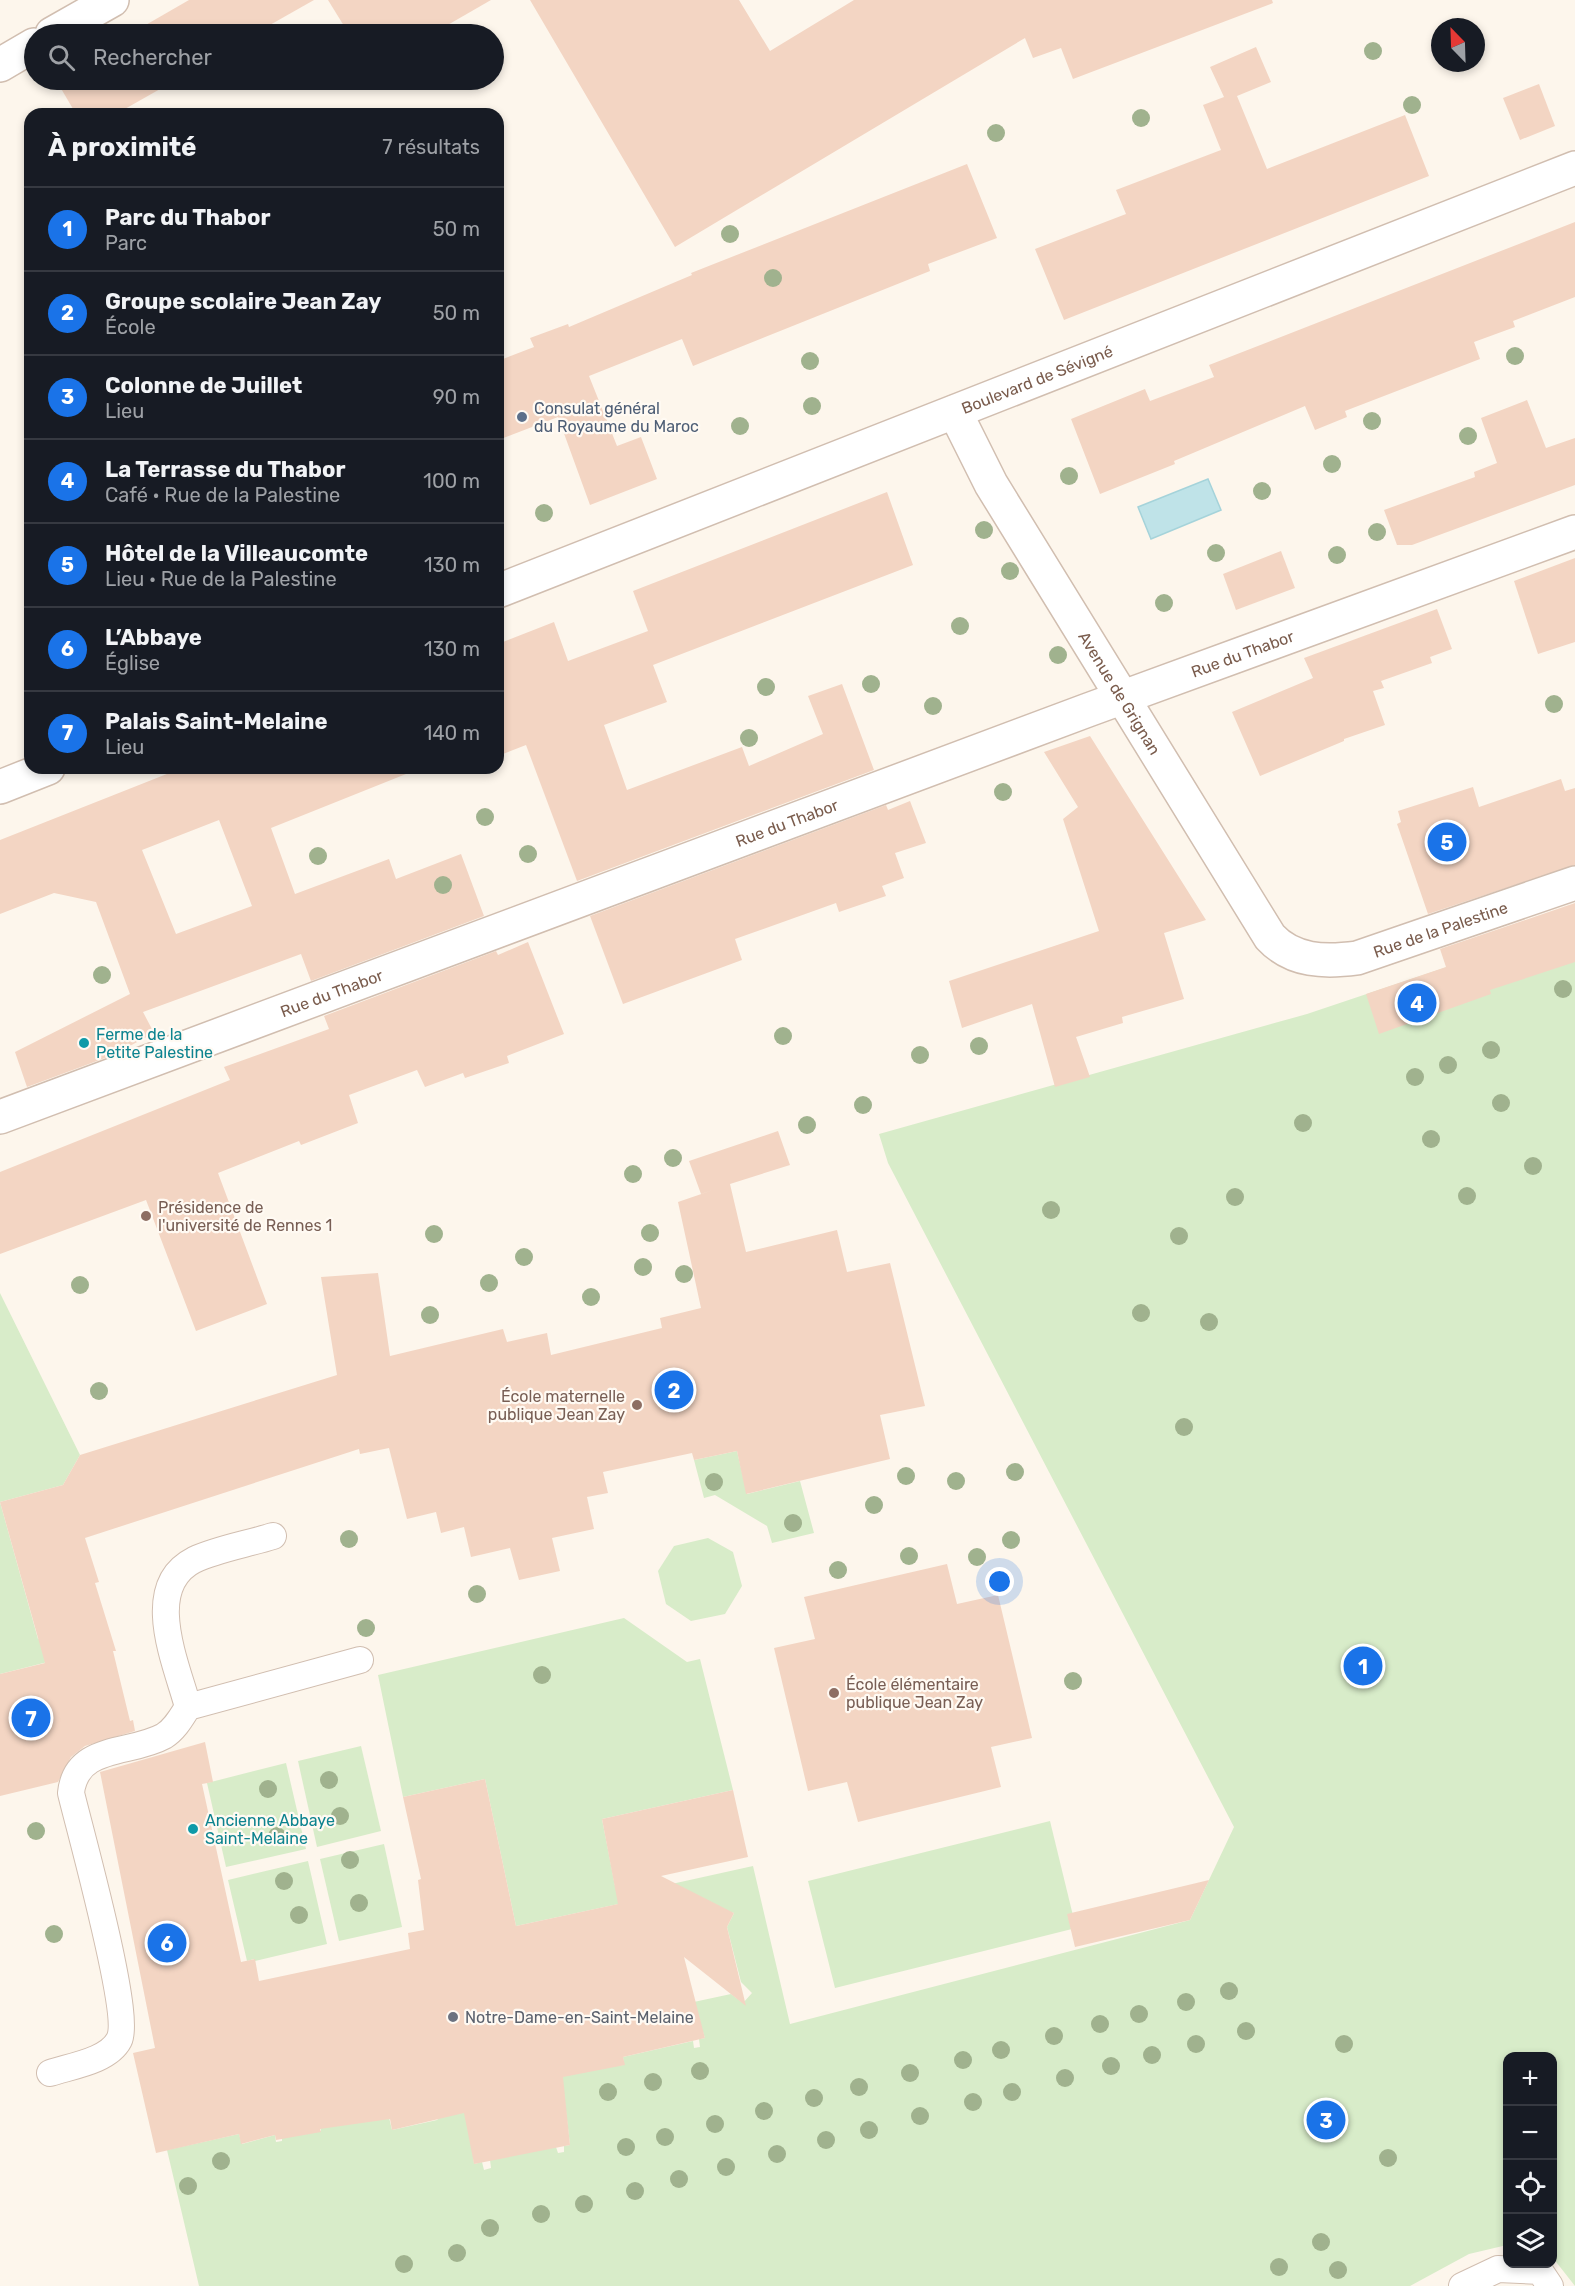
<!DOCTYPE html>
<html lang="fr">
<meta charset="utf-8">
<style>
:root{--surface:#171b24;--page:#20242c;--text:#f1f3f6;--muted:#9ea1a6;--line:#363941;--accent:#1a73e8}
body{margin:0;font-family:Rubik,sans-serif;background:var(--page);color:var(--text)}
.controls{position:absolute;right:18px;bottom:18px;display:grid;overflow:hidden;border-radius:12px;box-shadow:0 3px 9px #0003}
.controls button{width:54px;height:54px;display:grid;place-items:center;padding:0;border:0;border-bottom:2px solid var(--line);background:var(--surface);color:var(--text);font:30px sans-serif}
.compass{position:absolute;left:1431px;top:18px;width:54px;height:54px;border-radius:50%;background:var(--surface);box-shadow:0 3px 9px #0003;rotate:337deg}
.you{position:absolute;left:1000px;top:1582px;width:21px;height:21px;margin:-15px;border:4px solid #fff;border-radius:50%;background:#1a73e8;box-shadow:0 0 0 9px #1a73e833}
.badge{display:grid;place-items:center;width:39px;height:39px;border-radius:50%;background:var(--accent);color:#fff;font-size:20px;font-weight:700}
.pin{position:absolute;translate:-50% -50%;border:3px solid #fff;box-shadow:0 2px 6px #0006}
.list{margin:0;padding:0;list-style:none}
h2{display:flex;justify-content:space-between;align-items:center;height:78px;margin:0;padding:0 24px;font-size:26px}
h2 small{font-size:20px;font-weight:400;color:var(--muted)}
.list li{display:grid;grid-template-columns:39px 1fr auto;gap:18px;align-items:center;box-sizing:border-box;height:84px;padding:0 24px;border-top:2px solid var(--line)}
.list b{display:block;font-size:22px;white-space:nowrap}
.list p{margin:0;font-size:20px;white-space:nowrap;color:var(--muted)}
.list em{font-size:20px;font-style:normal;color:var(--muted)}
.icon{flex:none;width:33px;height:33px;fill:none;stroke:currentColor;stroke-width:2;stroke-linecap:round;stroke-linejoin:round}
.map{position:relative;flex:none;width:1575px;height:2286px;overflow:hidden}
.search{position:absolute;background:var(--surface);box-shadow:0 3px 9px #0003;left:24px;top:24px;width:480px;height:66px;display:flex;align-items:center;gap:15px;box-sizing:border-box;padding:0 21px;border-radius:33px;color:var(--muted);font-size:22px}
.panel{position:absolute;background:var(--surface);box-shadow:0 3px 9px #0003;left:24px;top:108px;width:480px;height:666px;border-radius:18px}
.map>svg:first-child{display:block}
.green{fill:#d8ecc9}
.water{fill:#bfe3e8;stroke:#a5d3da;stroke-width:1.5}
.building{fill:#f3d5c3;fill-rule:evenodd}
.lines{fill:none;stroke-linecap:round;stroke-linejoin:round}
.service-casing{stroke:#d1beb0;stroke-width:28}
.minor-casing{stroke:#d1beb0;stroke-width:36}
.tertiary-casing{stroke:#d1beb0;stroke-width:36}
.service{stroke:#fff;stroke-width:26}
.minor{stroke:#fff;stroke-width:33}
.tertiary{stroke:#fff;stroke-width:33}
.tree{fill:#a0b28e}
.service-dot{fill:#5c6f8a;stroke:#fffaf3;stroke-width:2}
.culture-dot{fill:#0f9aa8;stroke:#fffaf3;stroke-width:2}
.education-dot{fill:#8d6e63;stroke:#fffaf3;stroke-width:2}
.worship-dot{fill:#6b7280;stroke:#fffaf3;stroke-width:2}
.labels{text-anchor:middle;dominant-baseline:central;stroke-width:4.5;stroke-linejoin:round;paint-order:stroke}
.street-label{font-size:16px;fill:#7a5c4d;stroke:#fffaf3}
.service-label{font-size:16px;fill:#4e5e75;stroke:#fffaf3;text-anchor:start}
.culture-label{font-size:16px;fill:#0d838f;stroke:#fffaf3;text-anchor:start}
.education-label{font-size:16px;fill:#785e54;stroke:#fffaf3;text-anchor:start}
.worship-label{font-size:16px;fill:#5b616d;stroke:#fffaf3;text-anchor:start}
</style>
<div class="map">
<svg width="1575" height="2286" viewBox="0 0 1575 2286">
<rect width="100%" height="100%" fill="#fdf6ec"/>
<!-- green -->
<g class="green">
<path d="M1575 924V2286L1553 2258 1552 2056H1508L1507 2245 1469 2254 1410 2286H199L167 2150 239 2134 242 2144 275 2135 276 2142 282 2141V2133L321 2131 320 2125 387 2109 392 2130 437 2120 467 2090 474 2164 482 2162 484 2170 491 2168 490 2160 556 2147 558 2153 564 2152V2146L570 2145 561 2069 624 2065 623 2057 693 2041 694 2048 700 2047 699 2039 705 2038 703 2032 696 2033 689 2003 731 1994 743 2003 752 1993 741 1982 727 1927 734 1913 658 1887 753 1866 790 2024 1190 1920 1234 1827 888 1163 879 1134 1307 1014Z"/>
<path d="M0 1293 80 1455 63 1485 0 1502 38 1639 111 1646 0 1674Z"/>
<path d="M737 1451 747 1494 800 1481 814 1533 772 1543 767 1526 715 1495 704 1498 694 1460Z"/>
<path d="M708 1538 733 1552 742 1586 725 1614 691 1621 666 1604 658 1571 674 1546Z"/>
<path d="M624 1618 687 1662 700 1659 733 1790 602 1819 615 1886 623 1903 516 1926 485 1779 403 1797 378 1675Z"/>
<path d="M361 1746 381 1831 317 1847 298 1761Z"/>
<path d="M286 1763 306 1849 226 1867 207 1783Z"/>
<path d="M1050 1821 1076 1928 835 1988 808 1881Z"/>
<path d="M384 1844 402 1927 339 1941 320 1859Z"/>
<path d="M308 1861 327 1944 255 1961 254 1959 247 1961 228 1880Z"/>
</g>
<!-- water -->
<path class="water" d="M1208 479 1221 510 1151 539 1138 507Z"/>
<!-- building -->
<g class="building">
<path d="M189 0H314L254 34H130Z"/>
<path d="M328 0H491L432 34H349Z"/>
<path d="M530 0H739L770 51 854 0H1272L1273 3 1073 79 1061 48 1033 58 1025 38 675 247Z"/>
<path d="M1256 47 1271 82 1237 96 1267 169 1405 115 1429 176 1064 320 1035 249 1126 214 1116 190 1221 150 1203 105 1224 97 1210 67Z"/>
<path d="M56 80H176L116 114H76Z"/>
<path d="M1539 84 1555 126 1520 140 1503 98Z"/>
<path d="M967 164 997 238 928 264 930 271 693 366 682 339 589 376 617 446 641 437 657 479 590 505 558 417 498 440V361L534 347 530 338 568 324 569 327 692 275 691 273Z"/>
<path d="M1575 222V297L1513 321 1515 327 1474 342 1480 359 1345 411 1347 417 1315 430 1305 406 1174 461 1175 464 1100 494 1071 419 1145 389 1150 401 1214 377 1209 365Z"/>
<path d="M1527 400 1546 448 1575 438V485L1412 545H1397L1384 510 1475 477 1474 472 1497 463 1481 418Z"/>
<path d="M887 492 913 565 653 665 667 702 604 725 627 790 742 747 749 766 823 734 808 696 842 684 874 770 577 881 526 745 498 756V644L554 622 568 661 648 631 633 591Z"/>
<path d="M1281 551 1295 588 1236 610 1223 574Z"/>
<path d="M1575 558V642L1538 654 1514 581Z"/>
<path d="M1437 609 1452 649 1430 657 1432 663 1381 681 1384 688 1373 691 1385 725 1344 739V741L1260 776 1232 712 1313 678 1304 658Z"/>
<path d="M1090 736 1206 920 1164 933 1184 999 1122 1017 1123 1023 1076 1037 1090 1077 1055 1087 1032 1004 962 1028 949 981 1099 931 1063 819 1078 807 1044 752Z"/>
<path d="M182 768H416V770L271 828 295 894 389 859 396 879 461 854 484 916 311 981 301 954 143 1012 154 1033 113 1055 27 1087 15 1052 130 994 96 902 54 893 0 914V840ZM219 820 252 906 176 934 142 850Z"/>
<path d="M1561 779 1565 791 1575 788V865L1428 914 1397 824 1401 822 1398 811 1473 787 1479 807Z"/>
<path d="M910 801 926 843 895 853 904 878 882 886 886 896 839 912 836 903 735 939 742 960 623 1004 590 916 886 805 888 810Z"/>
<path d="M1575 903V962L1490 990 1491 994 1379 1034 1366 994 1446 967 1440 949Z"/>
<path d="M528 942 564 1034 507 1056 509 1063 465 1078 463 1073 425 1087 417 1070 349 1095 358 1123 301 1145 299 1141 218 1173 267 1304 196 1331 146 1200 0 1254V1172L230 1080 224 1067 329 1029 324 1016 496 951 498 955Z"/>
<path d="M778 1131 790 1165 730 1184 746 1252 837 1230 847 1272 890 1263 925 1406 880 1415 890 1459 746 1494 737 1451 694 1460 692 1453 603 1472 608 1493 587 1497 594 1529 552 1538 560 1571 519 1580 510 1548 471 1557 464 1527 441 1533 436 1512 407 1519 389 1448 360 1454 359 1449 85 1538 99 1582 95 1583 116 1651H113L130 1721 133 1720 135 1731 85 1746 71 1757 58 1782 0 1796V1674L45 1663 0 1502 63 1485 80 1455 337 1375 321 1277 378 1273 390 1356 503 1329 507 1342 547 1333 551 1355 662 1328 660 1318 701 1308 678 1202 713 1190 701 1194 689 1161Z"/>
<path d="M947 1564 957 1604 998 1595 1032 1738 991 1747 1001 1787 858 1822 847 1782 808 1791 774 1648 815 1639 804 1597Z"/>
<path d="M205 1742 213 1782 202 1784 241 1962 255 1959 259 1981 410 1949 408 1933 424 1930 418 1880 421 1879 403 1797 485 1779 516 1926 618 1904 602 1819 733 1790 748 1857 661 1876 734 1913 727 1927 746 2006 684 1957 705 2038 623 2057 625 2065 563 2077 570 2145 474 2164 464 2113 392 2130 390 2119 320 2129 321 2132 276 2140 275 2135 241 2144 239 2134 156 2153 133 2053 155 2048 100 1772Z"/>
<path d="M1209 1880 1190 1920 1075 1947 1067 1914Z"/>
</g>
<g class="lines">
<defs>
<g id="service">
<path d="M188 1707C177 1665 141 1587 194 1560 217 1549 248 1544 273 1536"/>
<path d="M50 2073C71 2066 108 2061 119 2040 132 2015 80 1831 71 1793 76 1744 130 1755 164 1736 175 1729 181 1718 188 1707L360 1660"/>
<path d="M1462 2286 1498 2269 1540 2271 1550 2286"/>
</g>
<g id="minor">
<path d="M52 34 112 0"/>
<path d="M0 65 34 45"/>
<path id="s1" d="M955 412 991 484 1270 937C1293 962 1325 962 1357 958L1575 883"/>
<path id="s2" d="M0 1117 1088 710 1575 532"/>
</g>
<g id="tertiary">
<path id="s3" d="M498 591 1575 168"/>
<path d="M0 787 48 768"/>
</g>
</defs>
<!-- service casing -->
<use href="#service" class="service-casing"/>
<!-- minor casing -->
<use href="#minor" class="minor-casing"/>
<!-- tertiary casing -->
<use href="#tertiary" class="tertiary-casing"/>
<!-- service -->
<use href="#service" class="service"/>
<!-- minor -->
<use href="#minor" class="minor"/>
<!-- tertiary -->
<use href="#tertiary" class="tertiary"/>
</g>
<!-- trees -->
<g class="tree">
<circle cx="1373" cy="51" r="9"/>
<circle cx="1412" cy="105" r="9"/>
<circle cx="1141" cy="118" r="9"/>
<circle cx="996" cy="133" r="9"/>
<circle cx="730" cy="234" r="9"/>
<circle cx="773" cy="278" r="9"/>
<circle cx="1515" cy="356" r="9"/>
<circle cx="810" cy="361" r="9"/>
<circle cx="812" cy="406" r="9"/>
<circle cx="1372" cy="421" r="9"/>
<circle cx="740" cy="426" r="9"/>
<circle cx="1468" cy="436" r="9"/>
<circle cx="1332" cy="464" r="9"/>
<circle cx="1069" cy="476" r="9"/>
<circle cx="1262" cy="491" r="9"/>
<circle cx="544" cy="513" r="9"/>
<circle cx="984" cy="530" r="9"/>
<circle cx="1377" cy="532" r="9"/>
<circle cx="1216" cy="553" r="9"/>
<circle cx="1337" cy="555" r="9"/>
<circle cx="1010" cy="571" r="9"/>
<circle cx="1164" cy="603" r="9"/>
<circle cx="960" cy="626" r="9"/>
<circle cx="1058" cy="655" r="9"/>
<circle cx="871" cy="684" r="9"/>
<circle cx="766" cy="687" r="9"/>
<circle cx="1554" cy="704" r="9"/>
<circle cx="933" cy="706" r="9"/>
<circle cx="749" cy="738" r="9"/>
<circle cx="1003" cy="792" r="9"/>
<circle cx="485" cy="817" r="9"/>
<circle cx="528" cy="854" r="9"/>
<circle cx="318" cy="856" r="9"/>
<circle cx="443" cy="885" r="9"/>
<circle cx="102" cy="975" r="9"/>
<circle cx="1563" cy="989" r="9"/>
<circle cx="783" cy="1036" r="9"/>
<circle cx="979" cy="1046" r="9"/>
<circle cx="1491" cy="1050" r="9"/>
<circle cx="920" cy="1055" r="9"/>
<circle cx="1448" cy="1065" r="9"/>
<circle cx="1415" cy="1077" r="9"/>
<circle cx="1501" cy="1103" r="9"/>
<circle cx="863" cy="1105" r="9"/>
<circle cx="1303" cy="1123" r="9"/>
<circle cx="807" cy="1125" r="9"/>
<circle cx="1431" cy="1139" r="9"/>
<circle cx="673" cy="1158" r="9"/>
<circle cx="1533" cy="1166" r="9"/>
<circle cx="633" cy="1174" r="9"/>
<circle cx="1467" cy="1196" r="9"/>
<circle cx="1235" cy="1197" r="9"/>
<circle cx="1051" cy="1210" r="9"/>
<circle cx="650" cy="1233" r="9"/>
<circle cx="434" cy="1234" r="9"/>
<circle cx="1179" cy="1236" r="9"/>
<circle cx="524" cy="1257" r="9"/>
<circle cx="643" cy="1267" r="9"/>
<circle cx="684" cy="1274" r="9"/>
<circle cx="489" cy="1283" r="9"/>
<circle cx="80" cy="1285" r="9"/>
<circle cx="591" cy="1297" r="9"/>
<circle cx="1141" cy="1313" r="9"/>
<circle cx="430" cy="1315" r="9"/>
<circle cx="1209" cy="1322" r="9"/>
<circle cx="99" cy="1391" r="9"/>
<circle cx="1184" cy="1427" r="9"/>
<circle cx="1015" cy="1472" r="9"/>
<circle cx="906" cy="1476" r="9"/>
<circle cx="956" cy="1481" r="9"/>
<circle cx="714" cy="1482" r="9"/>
<circle cx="874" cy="1505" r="9"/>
<circle cx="793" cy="1523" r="9"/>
<circle cx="349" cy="1539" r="9"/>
<circle cx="1011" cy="1540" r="9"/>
<circle cx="909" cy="1556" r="9"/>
<circle cx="977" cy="1557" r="9"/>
<circle cx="838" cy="1570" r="9"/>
<circle cx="477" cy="1594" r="9"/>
<circle cx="366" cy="1628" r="9"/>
<circle cx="542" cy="1675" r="9"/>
<circle cx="1073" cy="1681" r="9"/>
<circle cx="329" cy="1780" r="9"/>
<circle cx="268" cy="1789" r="9"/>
<circle cx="340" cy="1816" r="9"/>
<circle cx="36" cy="1831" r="9"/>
<circle cx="277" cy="1836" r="9"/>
<circle cx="350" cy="1860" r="9"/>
<circle cx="284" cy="1881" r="9"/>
<circle cx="359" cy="1903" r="9"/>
<circle cx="299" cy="1915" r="9"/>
<circle cx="54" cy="1934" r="9"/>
<circle cx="1229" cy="1991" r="9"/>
<circle cx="1186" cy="2002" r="9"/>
<circle cx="1139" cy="2014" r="9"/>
<circle cx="1100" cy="2024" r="9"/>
<circle cx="1246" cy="2031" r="9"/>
<circle cx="1054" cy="2036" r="9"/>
<circle cx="1196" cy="2044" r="9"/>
<circle cx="1344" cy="2044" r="9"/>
<circle cx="1001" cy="2050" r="9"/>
<circle cx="1152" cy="2055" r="9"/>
<circle cx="963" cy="2060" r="9"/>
<circle cx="1111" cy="2066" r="9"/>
<circle cx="700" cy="2071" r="9"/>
<circle cx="910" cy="2073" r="9"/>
<circle cx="1065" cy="2078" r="9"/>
<circle cx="653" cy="2082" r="9"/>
<circle cx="859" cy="2087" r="9"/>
<circle cx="608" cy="2092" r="9"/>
<circle cx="1012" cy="2092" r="9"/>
<circle cx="814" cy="2098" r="9"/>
<circle cx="973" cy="2102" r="9"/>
<circle cx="764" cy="2111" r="9"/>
<circle cx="920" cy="2116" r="9"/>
<circle cx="715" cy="2124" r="9"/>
<circle cx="869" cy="2130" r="9"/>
<circle cx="665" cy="2137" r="9"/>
<circle cx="826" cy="2140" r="9"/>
<circle cx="626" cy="2147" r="9"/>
<circle cx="777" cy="2154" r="9"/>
<circle cx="1388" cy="2158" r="9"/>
<circle cx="221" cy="2161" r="9"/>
<circle cx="726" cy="2167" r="9"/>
<circle cx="679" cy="2179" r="9"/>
<circle cx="188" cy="2186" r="9"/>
<circle cx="635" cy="2191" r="9"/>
<circle cx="584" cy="2204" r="9"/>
<circle cx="541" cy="2214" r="9"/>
<circle cx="490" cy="2228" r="9"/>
<circle cx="1321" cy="2242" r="9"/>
<circle cx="457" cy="2253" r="9"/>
<circle cx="404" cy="2264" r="9"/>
<circle cx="1279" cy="2267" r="9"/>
<circle cx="1338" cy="2270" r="9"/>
</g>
<!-- markers -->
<circle class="service-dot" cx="522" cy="417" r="6"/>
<g class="culture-dot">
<circle cx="84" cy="1043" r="6"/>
<circle cx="193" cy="1829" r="6"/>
</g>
<g class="education-dot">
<circle cx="146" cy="1216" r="6"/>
<circle cx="637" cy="1405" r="6"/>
<circle cx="834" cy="1693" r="6"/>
</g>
<circle class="worship-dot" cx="453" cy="2017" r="6"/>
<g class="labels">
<!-- street labels -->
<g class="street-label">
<text stroke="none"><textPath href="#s3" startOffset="579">Boulevard de Sévigné</textPath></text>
<text stroke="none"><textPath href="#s2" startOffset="1326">Rue du Thabor</textPath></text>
<text stroke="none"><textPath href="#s1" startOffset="326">Avenue de Grignan</textPath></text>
<text stroke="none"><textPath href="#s2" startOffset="840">Rue du Thabor</textPath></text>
<text stroke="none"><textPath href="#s1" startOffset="794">Rue de la Palestine</textPath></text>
<text stroke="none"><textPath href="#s2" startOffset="354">Rue du Thabor</textPath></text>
</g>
<!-- service labels -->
<g class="service-label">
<text x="534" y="408">Consulat général<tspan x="534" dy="18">du Royaume du Maroc</tspan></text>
</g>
<!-- culture labels -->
<g class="culture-label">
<text x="96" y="1034">Ferme de la<tspan x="96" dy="18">Petite Palestine</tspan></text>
<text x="205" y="1820">Ancienne Abbaye<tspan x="205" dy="18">Saint-Melaine</tspan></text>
</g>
<!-- education labels -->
<g class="education-label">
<text x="158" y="1207">Présidence de<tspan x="158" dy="18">l'université de Rennes 1</tspan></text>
<text x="625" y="1396" text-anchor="end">École maternelle<tspan x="625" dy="18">publique Jean Zay</tspan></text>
<text x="846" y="1684">École élémentaire<tspan x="846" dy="18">publique Jean Zay</tspan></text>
</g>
<!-- worship labels -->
<g class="worship-label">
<text x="465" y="2017">Notre-Dame-en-Saint-Melaine</text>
</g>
</g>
</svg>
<div class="controls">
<button>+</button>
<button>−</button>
<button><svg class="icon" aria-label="locate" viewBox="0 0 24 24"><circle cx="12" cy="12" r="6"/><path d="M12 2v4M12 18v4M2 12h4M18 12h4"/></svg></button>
<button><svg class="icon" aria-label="layers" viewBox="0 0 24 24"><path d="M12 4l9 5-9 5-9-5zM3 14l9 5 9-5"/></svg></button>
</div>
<svg class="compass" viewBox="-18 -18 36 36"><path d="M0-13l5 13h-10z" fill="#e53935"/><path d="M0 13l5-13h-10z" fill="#9ea1a6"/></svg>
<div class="you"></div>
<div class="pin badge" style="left:1363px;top:1666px">1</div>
<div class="pin badge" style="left:674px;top:1390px">2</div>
<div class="pin badge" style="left:1326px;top:2120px">3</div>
<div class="pin badge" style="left:1417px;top:1003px">4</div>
<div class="pin badge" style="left:1447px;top:842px">5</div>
<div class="pin badge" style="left:167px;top:1943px">6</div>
<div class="pin badge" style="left:31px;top:1718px">7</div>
<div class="search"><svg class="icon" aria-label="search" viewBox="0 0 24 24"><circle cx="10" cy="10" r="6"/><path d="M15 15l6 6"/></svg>Rechercher</div>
<section class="panel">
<h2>À proximité<small>7 résultats</small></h2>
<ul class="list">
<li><span class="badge">1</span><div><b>Parc du Thabor</b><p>Parc</p></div><em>50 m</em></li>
<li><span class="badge">2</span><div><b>Groupe scolaire Jean Zay</b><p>École</p></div><em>50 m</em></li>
<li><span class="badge">3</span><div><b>Colonne de Juillet</b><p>Lieu</p></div><em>90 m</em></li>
<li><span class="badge">4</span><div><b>La Terrasse du Thabor</b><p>Café · Rue de la Palestine</p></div><em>100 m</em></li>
<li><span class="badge">5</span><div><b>Hôtel de la Villeaucomte</b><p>Lieu · Rue de la Palestine</p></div><em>130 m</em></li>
<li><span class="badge">6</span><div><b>L’Abbaye</b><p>Église</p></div><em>130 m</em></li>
<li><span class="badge">7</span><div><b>Palais Saint-Melaine</b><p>Lieu</p></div><em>140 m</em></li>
</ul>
</section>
</div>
